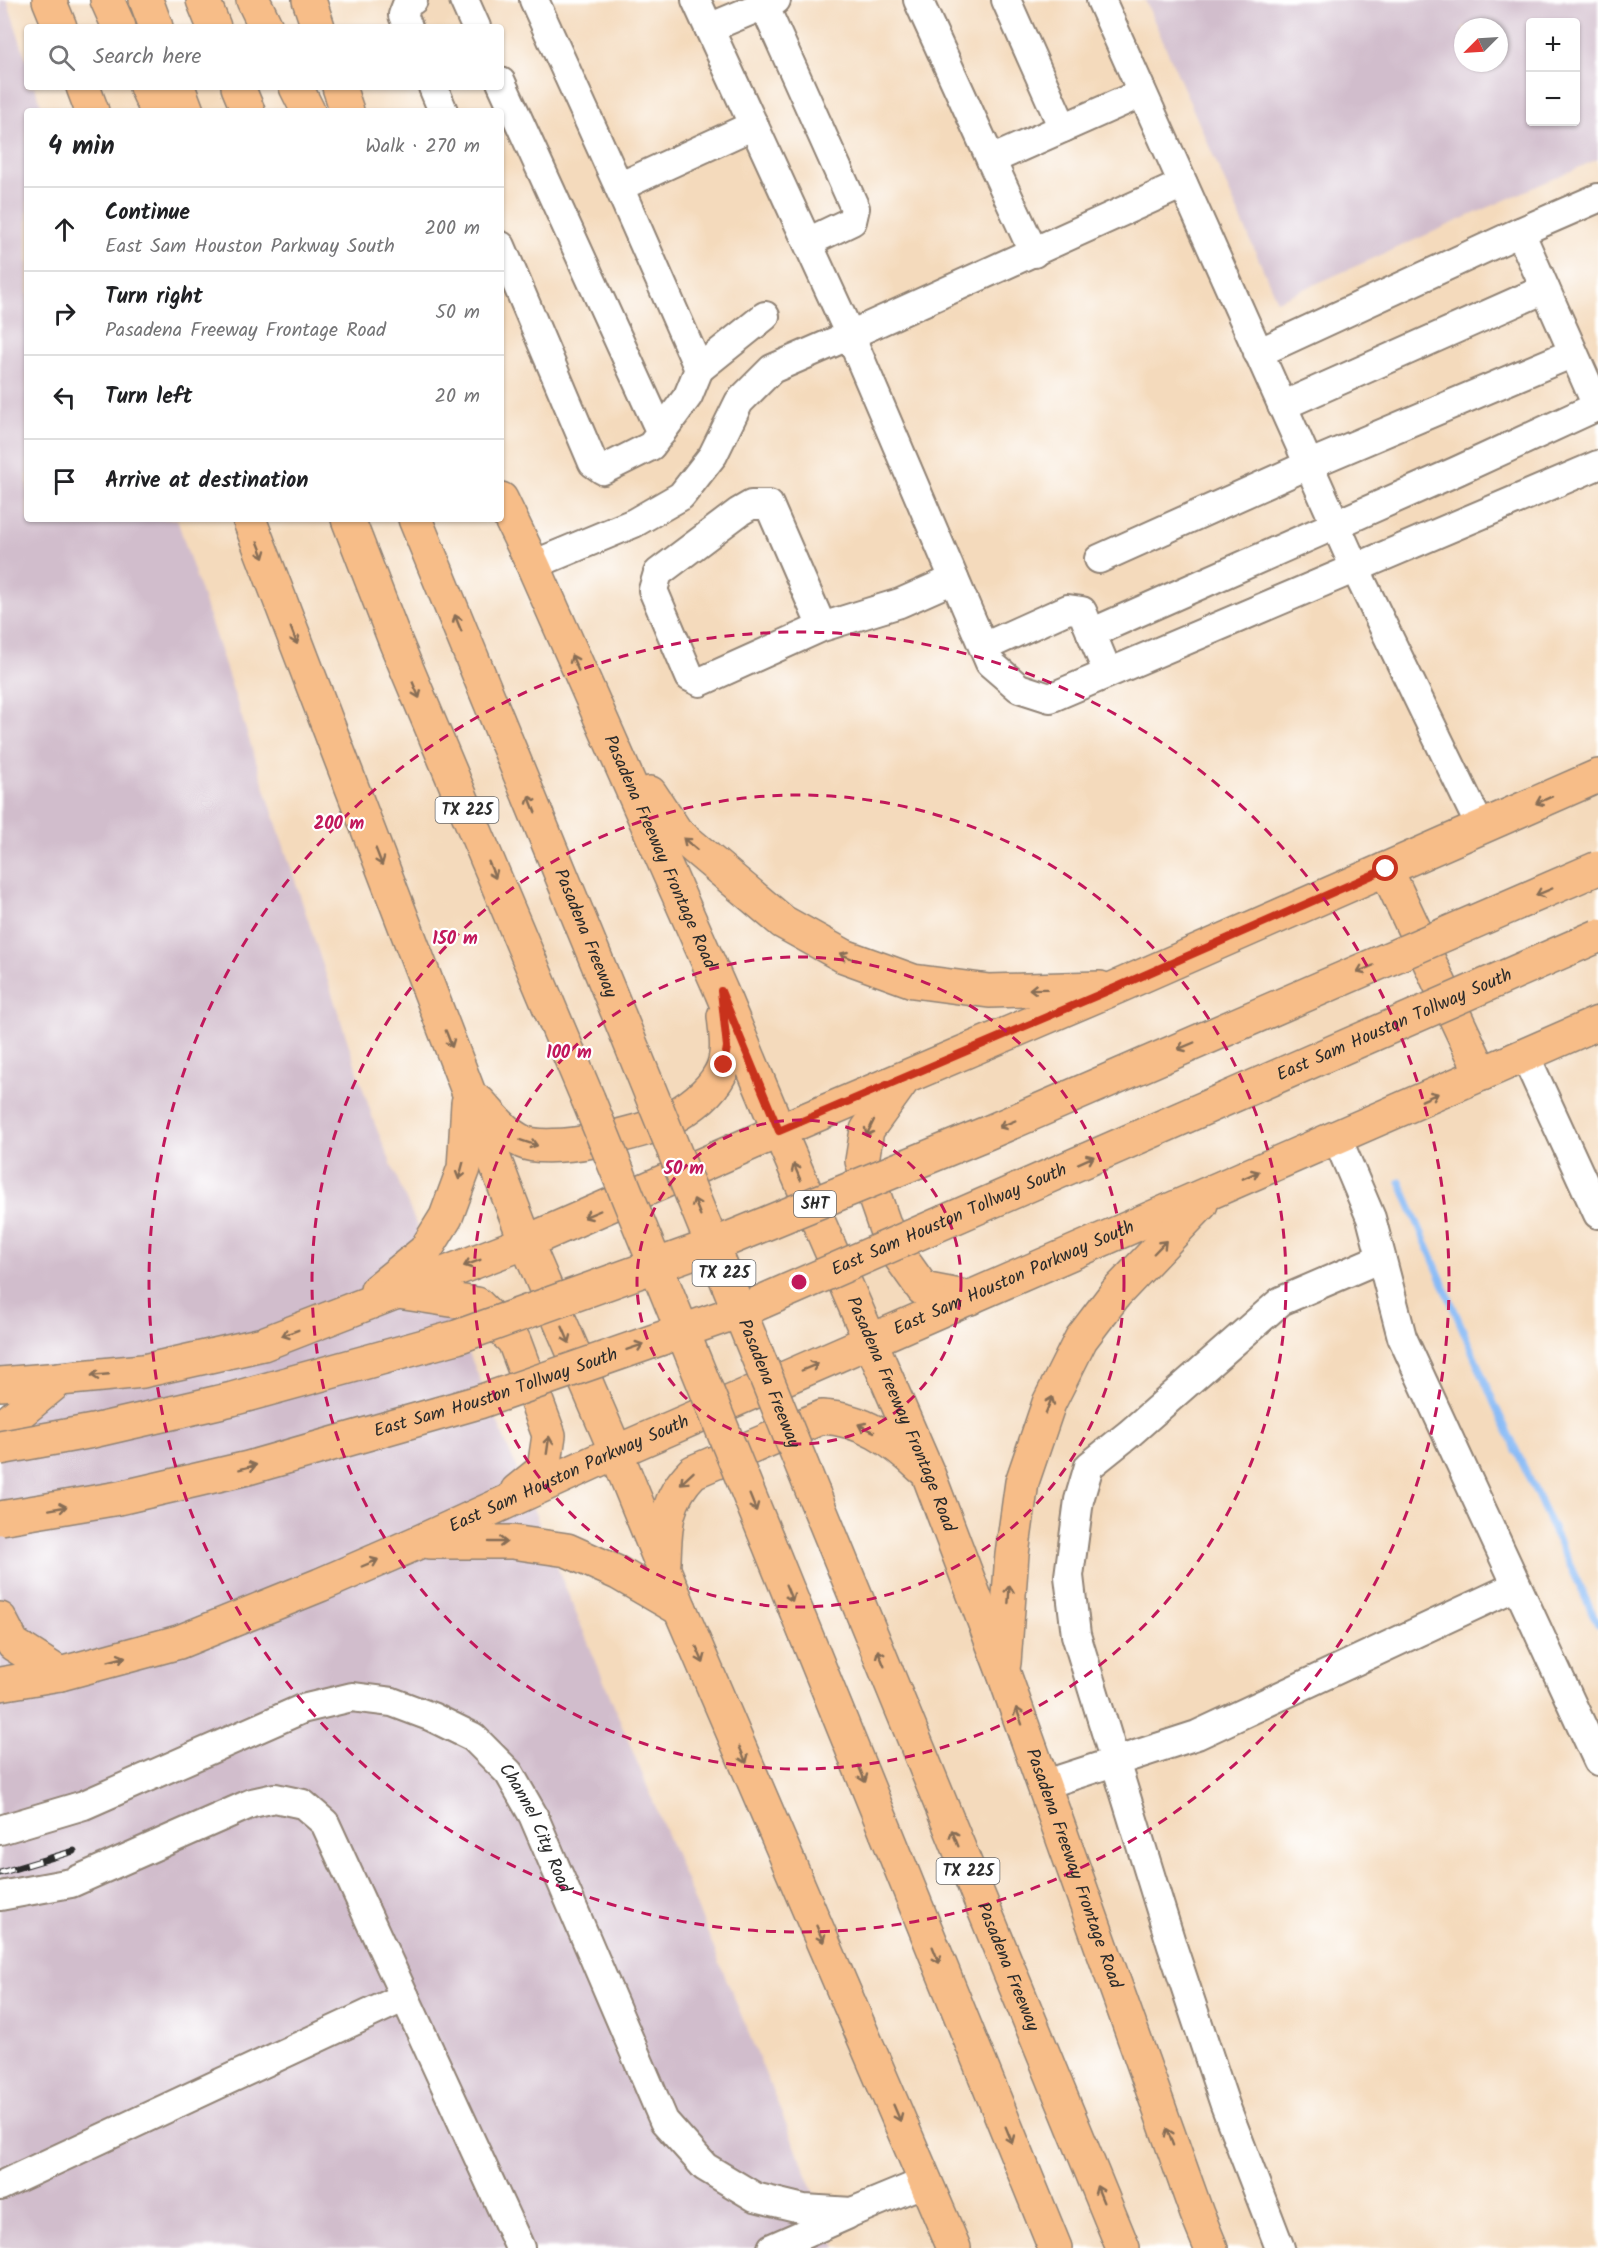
<!DOCTYPE html>
<meta charset="utf-8">
<style>
:root{--surface:#fff;--page:#f6f6f6;--text:#202124;--muted:#757577;--line:#e0e0e0}
body{margin:0;font-family:Kalam,sans-serif;background:var(--page);color:var(--text)}
.controls{position:absolute;right:18px;top:18px;display:grid;overflow:hidden;border-radius:6px;box-shadow:0 2px 4px #0004}
.controls button{width:54px;height:54px;display:grid;place-items:center;padding:0;border:0;border-bottom:2px solid var(--line);background:var(--surface);color:var(--text);font:30px sans-serif}
.compass{position:absolute;left:1454px;top:18px;width:54px;height:54px;border-radius:50%;background:var(--surface);box-shadow:0 2px 4px #0004;rotate:246deg}
.stop{position:absolute;width:18px;height:18px;margin:-14px;border:4px solid #c8321e;border-radius:50%;background:#fff}
.stop.end{background:#c8321e;border-color:#fff;box-shadow:0 2px 6px #0008}
.list{margin:0;padding:0;list-style:none}
h2{display:flex;justify-content:space-between;align-items:center;height:78px;margin:0;padding:0 24px;font-size:26px}
h2 small{font-size:20px;font-weight:400;color:var(--muted)}
.list li{display:grid;grid-template-columns:39px 1fr auto;gap:18px;align-items:center;box-sizing:border-box;height:84px;padding:0 24px;border-top:2px solid var(--line)}
.list b{display:block;font-size:22px;white-space:nowrap}
.list p{margin:0;font-size:20px;white-space:nowrap;color:var(--muted)}
.list em{font-size:20px;font-style:normal;color:var(--muted)}
.icon{flex:none;width:33px;height:33px;fill:none;stroke:currentColor;stroke-width:2;stroke-linecap:round;stroke-linejoin:round}
.map{position:relative;flex:none;width:1598px;height:2248px;overflow:hidden}
.search{position:absolute;background:var(--surface);box-shadow:0 2px 4px #0004;left:24px;top:24px;width:480px;height:66px;display:flex;align-items:center;gap:15px;box-sizing:border-box;padding:0 21px;border-radius:6px;color:var(--muted);font-size:22px}
.panel{position:absolute;background:var(--surface);box-shadow:0 2px 4px #0004;left:24px;top:108px;width:480px;height:414px;border-radius:6px}
.map>svg:first-child{display:block}
.industrial{fill:#d1bdcc;fill-rule:evenodd}
.lines{fill:none;stroke-linecap:round;stroke-linejoin:round}
.stream{stroke:#89bbf6;stroke-width:7}
.minor-casing{stroke:#908274;stroke-width:32}
.major-casing{stroke:#908274;stroke-width:36}
.highway-casing{stroke:#908274;stroke-width:36}
.minor{stroke:#fff;stroke-width:28}
.major{stroke:#f7bd88;stroke-width:33}
.highway{stroke:#f7bd88;stroke-width:33}
.rail-casing{stroke:#2b2b2b;stroke-width:7}
.rail{stroke:#fff;stroke-width:4.5;stroke-dasharray:14;stroke-linecap:butt}
.highway-bridge-casing{stroke:#908274;stroke-width:36;stroke-linecap:butt}
.highway-bridge{stroke:#f7bd88;stroke-width:33}
.oneway{stroke:#876d55}
.route{stroke:#c8321e;stroke-width:8}
.ring{fill:none;stroke:#c2185b;stroke-width:3;stroke-dasharray:10 8}
.labels{text-anchor:middle;dominant-baseline:central;stroke-width:4.5;stroke-linejoin:round;paint-order:stroke}
.shield{fill:#fff;stroke:#6b6b6b;stroke-width:1.5}
.shield-label{font-size:16px;font-weight:bold;fill:#2b2b2b}
.street-label{font-size:18px;fill:#2b2b2b;stroke:#fff}
.centre{fill:#c2185b;stroke:#fff;stroke-width:3}
.ring-label{font-size:18px;text-anchor:middle;font-weight:bold;fill:#c2185b;stroke:#fff;stroke-width:4.5;stroke-linejoin:round;paint-order:stroke}
</style>
<div class="map">
<svg width="1598" height="2248" viewBox="0 0 1598 2248">
<rect width="100%" height="100%" fill="#fff"/>
<filter id="ink" filterUnits="userSpaceOnUse"><feTurbulence type="fractalNoise" baseFrequency=".0167" numOctaves="2"/><feDisplacementMap in="SourceGraphic" scale="12" xChannelSelector="R" yChannelSelector="G"/><feConvolveMatrix kernelMatrix="1 2 1 2 8 2 1 2 1" color-interpolation-filters="sRGB"/></filter>
<filter id="wash" filterUnits="userSpaceOnUse"><feTurbulence type="fractalNoise" baseFrequency=".008" numOctaves="4" result="noise"/><feDisplacementMap in="SourceGraphic" scale="24" xChannelSelector="R" yChannelSelector="G"/><feGaussianBlur stdDeviation="1.35" result="paint"/><feColorMatrix in="noise" values="0 0 0 0 0 0 0 0 0 0 0 0 0 0 0 0 0 1.4 0 .05"/><feComposite in="paint" operator="in"/></filter>
<g filter="url(#wash)">
<rect width="100%" height="100%" fill="#f4dabc"/>
<!-- industrial -->
<g class="industrial">
<path d="M0 0H7L27 62V87H35L43 111H27V519H177L374 1122 837 2248H0Z"/>
<path d="M1145 0H1598V159L1277 301ZM1530 22H1576V122H1530ZM1463 27H1499V63H1463Z"/>
</g>
<g class="lines">
<!-- stream -->
<path class="stream" d="M1400 1182 1494 1403 1598 1625"/>
</g>
</g>
<g filter="url(#ink)">
<g class="lines">
<defs>
<g id="minor">
<path d="M464 0 476 27"/>
<path d="M534 0 619 187"/>
<path d="M918 0 991 160 1142 93"/>
<path d="M1006 0 1063 128"/>
<path d="M1101 0 1355 568 1481 828"/>
<path d="M764 5 855 208 852 221 808 242"/>
<path d="M408 27 403 15 408 2 413 0"/>
<path d="M709 28 776 0"/>
<path d="M501 82 661 433"/>
<path d="M433 87 443 111"/>
<path d="M991 160 1034 253"/>
<path d="M1183 184 850 335 990 663 1019 688 1050 698 1598 465"/>
<path d="M1520 232 1598 198"/>
<path d="M501 246 593 463 603 470 651 446 688 396 699 369 619 187 754 125"/>
<path d="M1258 353 1520 232 1598 408"/>
<path d="M699 369 765 316"/>
<path d="M1282 406 1545 289"/>
<path d="M1099 559 1308 465 1573 353"/>
<path d="M533 565 634 523 681 496 713 455 739 402 772 369 850 335 696 0"/>
<path d="M822 627 769 505H751L739 512 658 573 653 590 690 677 700 682 822 627 900 603 954 579"/>
<path d="M1091 633 1457 471 1598 406"/>
<path d="M984 647 1068 609 1082 611 1108 673"/>
<path d="M1525 1055 1598 1214"/>
<path d="M1337 1138 1371 1218 1402 1337 1598 1761"/>
<path d="M1043 1785 1197 1735 1516 1586"/>
<path id="s1" d="M0 1830 84 1805 302 1709 352 1697 392 1702 432 1717 473 1737 509 1773 533 1815 664 2121 705 2167 755 2197 804 2209 852 2212 927 2181"/>
<path d="M0 1896 71 1883 252 1803 275 1798 303 1804 325 1823 520 2248"/>
<path d="M0 2186 405 1997"/>
<path d="M772 2248 847 2215"/>
<path d="M1280 2248 1225 2105 1172 1946 1076 1635 1069 1576 1079 1500 1089 1466 1129 1434 1281 1301 1381 1258"/>
</g>
<g id="major">
<path d="M49 0 60 27"/>
<path d="M309 0 318 27"/>
<path d="M83 87 92 111"/>
<path d="M339 87 347 111"/>
<path id="s2" d="M501 499 533 565 721 991 779 1131 929 1476 1004 1674 1197 2214 1211 2248"/>
<path d="M249 519 526 1242 616 1452 680 1609 954 2248"/>
<path d="M650 793 676 832 783 922 844 956 913 981 989 991 1100 988"/>
<path d="M1386 869 1482 1074"/>
<path d="M903 1080 867 1130 862 1161 891 1244 923 1289 970 1298"/>
<path d="M479 1102C492 1116 505 1134 523 1142 549 1154 644 1134 669 1119 688 1109 710 1093 720 1074 730 1057 726 1034 724 1016"/>
<path d="M377 1290 425 1251 446 1217 464 1168 468 1103"/>
<path d="M398 1292 477 1304 514 1341 549 1435 544 1469 517 1491"/>
<path d="M0 1433 2 1427 60 1379 143 1371 263 1344 526 1242 779 1131 1117 987 1598 776"/>
<path d="M430 1542H512L567 1550 618 1573 680 1609"/>
<path d="M664 1562C665 1524 666 1499 693 1472L822 1417C862 1419 893 1440 922 1468"/>
<path id="s3" d="M0 1619 13 1644 60 1674 179 1642 320 1585 419 1542 616 1452 1598 1023"/>
<path d="M1004 1663 1012 1554 1022 1482 1049 1403 1081 1339 1116 1293 1201 1204"/>
</g>
<g id="highway">
<path d="M107 0 119 27"/>
<path d="M146 0 156 27"/>
<path d="M203 0 214 27"/>
<path d="M253 0 266 27"/>
<path d="M146 87 157 111"/>
<path d="M178 87 187 111"/>
<path d="M238 87 248 111"/>
<path d="M296 87 308 111"/>
<path d="M348 519 396 643 588 1099"/>
<path id="s4" d="M415 519 634 1052"/>
<path d="M0 1384 60 1379"/>
<path id="s5" d="M814 1495 1123 2248"/>
<path d="M767 1539 1055 2248"/>
<path d="M0 1684 60 1674"/>
</g>
</defs>
<!-- minor casing -->
<use href="#minor" class="minor-casing"/>
<!-- major casing -->
<use href="#major" class="major-casing"/>
<!-- highway casing -->
<use href="#highway" class="highway-casing"/>
<!-- minor -->
<use href="#minor" class="minor"/>
<!-- major -->
<use href="#major" class="major"/>
<!-- highway -->
<use href="#highway" class="highway"/>
<defs>
<path id="rail" d="M0 1873 74 1851"/>
</defs>
<!-- rail casing -->
<use href="#rail" class="rail-casing"/>
<!-- rail -->
<use href="#rail" class="rail"/>
<defs>
<g id="highway-bridge">
<path id="s6" d="M634 1052 814 1495"/>
<path d="M588 1099 767 1539"/>
<path d="M0 1448 93 1431 232 1399 457 1337 716 1244 987 1133 1598 868"/>
<path id="s7" d="M0 1518 119 1498 248 1468 479 1402 743 1310 1598 936"/>
</g>
</defs>
<!-- highway-bridge casing -->
<use href="#highway-bridge" class="highway-bridge-casing"/>
<!-- highway-bridge -->
<use href="#highway-bridge" class="highway-bridge"/>
</g>
<!-- one-way arrows -->
<defs><path id="oneway-shaft" d="M-6 0H5M1.5-3L5.5 0L1.5 3" fill="none" stroke-width="1.6" stroke-linecap="round" stroke-linejoin="round" transform="scale(1.5)"/></defs>
<g class="oneway">
<use href="#oneway-shaft" transform="translate(261 550) rotate(69)"/>
<use href="#oneway-shaft" transform="translate(458 623) rotate(-112)"/>
<use href="#oneway-shaft" transform="translate(294 636) rotate(69)"/>
<use href="#oneway-shaft" transform="translate(575 663) rotate(-114)"/>
<use href="#oneway-shaft" transform="translate(416 690) rotate(67)"/>
<use href="#oneway-shaft" transform="translate(1544 800) rotate(156)"/>
<use href="#oneway-shaft" transform="translate(532 804) rotate(-112)"/>
<use href="#oneway-shaft" transform="translate(690 844) rotate(-140)"/>
<use href="#oneway-shaft" transform="translate(379 857) rotate(69)"/>
<use href="#oneway-shaft" transform="translate(492 870) rotate(67)"/>
<use href="#oneway-shaft" transform="translate(1544 892) rotate(157)"/>
<use href="#oneway-shaft" transform="translate(848 957) rotate(-157)"/>
<use href="#oneway-shaft" transform="translate(1365 969) rotate(157)"/>
<use href="#oneway-shaft" transform="translate(1038 989) rotate(179)"/>
<use href="#oneway-shaft" transform="translate(449 1039) rotate(69)"/>
<use href="#oneway-shaft" transform="translate(1186 1046) rotate(157)"/>
<use href="#oneway-shaft" transform="translate(1430 1097) rotate(-24)"/>
<use href="#oneway-shaft" transform="translate(1007 1124) rotate(157)"/>
<use href="#oneway-shaft" transform="translate(870 1128) rotate(116)"/>
<use href="#oneway-shaft" transform="translate(529 1143) rotate(18)"/>
<use href="#oneway-shaft" transform="translate(1086 1160) rotate(-24)"/>
<use href="#oneway-shaft" transform="translate(461 1171) rotate(105)"/>
<use href="#oneway-shaft" transform="translate(797 1172) rotate(-113)"/>
<use href="#oneway-shaft" transform="translate(1251 1175) rotate(-24)"/>
<use href="#oneway-shaft" transform="translate(697 1207) rotate(-112)"/>
<use href="#oneway-shaft" transform="translate(592 1214) rotate(157)"/>
<use href="#oneway-shaft" transform="translate(1160 1247) rotate(-46)"/>
<use href="#oneway-shaft" transform="translate(472 1263) rotate(159)"/>
<use href="#oneway-shaft" transform="translate(290 1333) rotate(159)"/>
<use href="#oneway-shaft" transform="translate(566 1335) rotate(67)"/>
<use href="#oneway-shaft" transform="translate(635 1347) rotate(-19)"/>
<use href="#oneway-shaft" transform="translate(810 1367) rotate(-23)"/>
<use href="#oneway-shaft" transform="translate(100 1375) rotate(175)"/>
<use href="#oneway-shaft" transform="translate(1049 1405) rotate(-68)"/>
<use href="#oneway-shaft" transform="translate(866 1428) rotate(-154)"/>
<use href="#oneway-shaft" transform="translate(548 1445) rotate(-82)"/>
<use href="#oneway-shaft" transform="translate(248 1467) rotate(-15)"/>
<use href="#oneway-shaft" transform="translate(687 1478) rotate(137)"/>
<use href="#oneway-shaft" transform="translate(753 1503) rotate(68)"/>
<use href="#oneway-shaft" transform="translate(58 1508) rotate(-10)"/>
<use href="#oneway-shaft" transform="translate(498 1542)"/>
<use href="#oneway-shaft" transform="translate(370 1563) rotate(-23)"/>
<use href="#oneway-shaft" transform="translate(789 1593) rotate(68)"/>
<use href="#oneway-shaft" transform="translate(1009 1594) rotate(-86)"/>
<use href="#oneway-shaft" transform="translate(700 1655) rotate(67)"/>
<use href="#oneway-shaft" transform="translate(881 1658) rotate(-112)"/>
<use href="#oneway-shaft" transform="translate(117 1659) rotate(-15)"/>
<use href="#oneway-shaft" transform="translate(1019 1716) rotate(-110)"/>
<use href="#oneway-shaft" transform="translate(743 1755) rotate(67)"/>
<use href="#oneway-shaft" transform="translate(862 1774) rotate(68)"/>
<use href="#oneway-shaft" transform="translate(955 1838) rotate(-112)"/>
<use href="#oneway-shaft" transform="translate(820 1934) rotate(67)"/>
<use href="#oneway-shaft" transform="translate(936 1955) rotate(68)"/>
<use href="#oneway-shaft" transform="translate(897 2113) rotate(67)"/>
<use href="#oneway-shaft" transform="translate(1009 2135) rotate(68)"/>
<use href="#oneway-shaft" transform="translate(1170 2137) rotate(-110)"/>
<use href="#oneway-shaft" transform="translate(1100 2194) rotate(-112)"/>
</g>
</g>
<g class="lines" filter="url(#ink)">
<!-- route -->
<path class="route" d="M724 1065 727 1047 721 991 779 1131 1117 987 1386 869"/>
</g>
<!-- distance rings -->
<g class="ring">
<circle cx="799" cy="1282" r="162"/>
<circle cx="799" cy="1282" r="325"/>
<circle cx="799" cy="1282" r="487"/>
<circle cx="799" cy="1282" r="650"/>
</g>
<g class="labels">
<!-- shield labels -->
<g class="shield">
<rect x="435.5" y="797" width="63" height="26" rx="4.5"/>
<rect x="794" y="1191" width="42" height="26" rx="4.5"/>
<rect x="692.5" y="1260" width="63" height="26" rx="4.5"/>
<rect x="936.5" y="1858" width="63" height="26" rx="4.5"/>
</g>
<g class="shield-label">
<text x="467" y="810">TX 225</text>
<text x="815" y="1204">SHT</text>
<text x="724" y="1273">TX 225</text>
<text x="968" y="1871">TX 225</text>
</g>
<!-- street labels -->
<g class="street-label">
<text stroke="none"><textPath href="#s2" startOffset="387">Pasadena Freeway Frontage Road</textPath></text>
<text stroke="none"><textPath href="#s4" startOffset="448">Pasadena Freeway</textPath></text>
<text stroke="none"><textPath href="#s7" startOffset="1484">East Sam Houston Tollway South</textPath></text>
<text stroke="none"><textPath href="#s7" startOffset="998">East Sam Houston Tollway South</textPath></text>
<text stroke="none"><textPath href="#s3" startOffset="1118">East Sam Houston Parkway South</textPath></text>
<text stroke="none"><textPath href="#s6" startOffset="358">Pasadena Freeway</textPath></text>
<text stroke="none"><textPath href="#s7" startOffset="512">East Sam Houston Tollway South</textPath></text>
<text stroke="none"><textPath href="#s2" startOffset="999">Pasadena Freeway Frontage Road</textPath></text>
<text stroke="none"><textPath href="#s3" startOffset="632">East Sam Houston Parkway South</textPath></text>
<text stroke="none"><textPath href="#s1" startOffset="618">Channel City Road</textPath></text>
<text stroke="none"><textPath href="#s2" startOffset="1485">Pasadena Freeway Frontage Road</textPath></text>
<text stroke="none"><textPath href="#s5" startOffset="510">Pasadena Freeway</textPath></text>
</g>
</g>
<circle cx="799" cy="1282" r="9" class="centre"/>
<g class="ring-label">
<text x="339" y="829">200 m</text>
<text x="455" y="944">150 m</text>
<text x="569" y="1058">100 m</text>
<text x="684" y="1174">50 m</text>
</g>
</svg>
<div class="controls">
<button>+</button>
<button>−</button>
</div>
<svg class="compass" viewBox="-18 -18 36 36"><path d="M0-13l5 13h-10z" fill="#e53935"/><path d="M0 13l5-13h-10z" fill="#757577"/></svg>
<div class="stop" style="left:1386px;top:869px"></div>
<div class="stop end" style="left:724px;top:1065px"></div>
<div class="search"><svg class="icon" aria-label="search" viewBox="0 0 24 24"><circle cx="10" cy="10" r="6"/><path d="M15 15l6 6"/></svg>Search here</div>
<section class="panel">
<h2>4 min<small>Walk · 270 m</small></h2>
<ul class="list">
<li><svg class="icon" aria-label="ahead" viewBox="0 0 24 24"><path d="M12 20V5M6 11l6-6 6 6"/></svg><div><b>Continue</b><p>East Sam Houston Parkway South</p></div><em>200 m</em></li>
<li><svg class="icon" aria-label="right" viewBox="0 0 24 24"><path d="M7 20v-9h11M14 6l5 5-5 5"/></svg><div><b>Turn right</b><p>Pasadena Freeway Frontage Road</p></div><em>50 m</em></li>
<li><svg class="icon" aria-label="left" viewBox="0 0 24 24"><path d="M17 20v-9H6M10 6l-5 5 5 5"/></svg><div><b>Turn left</b></div><em>20 m</em></li>
<li><svg class="icon" aria-label="arrive" viewBox="0 0 24 24"><path d="M6 21V4h12l-3 4 3 4H6"/></svg><div><b>Arrive at destination</b></div></li>
</ul>
</section>
</div>
